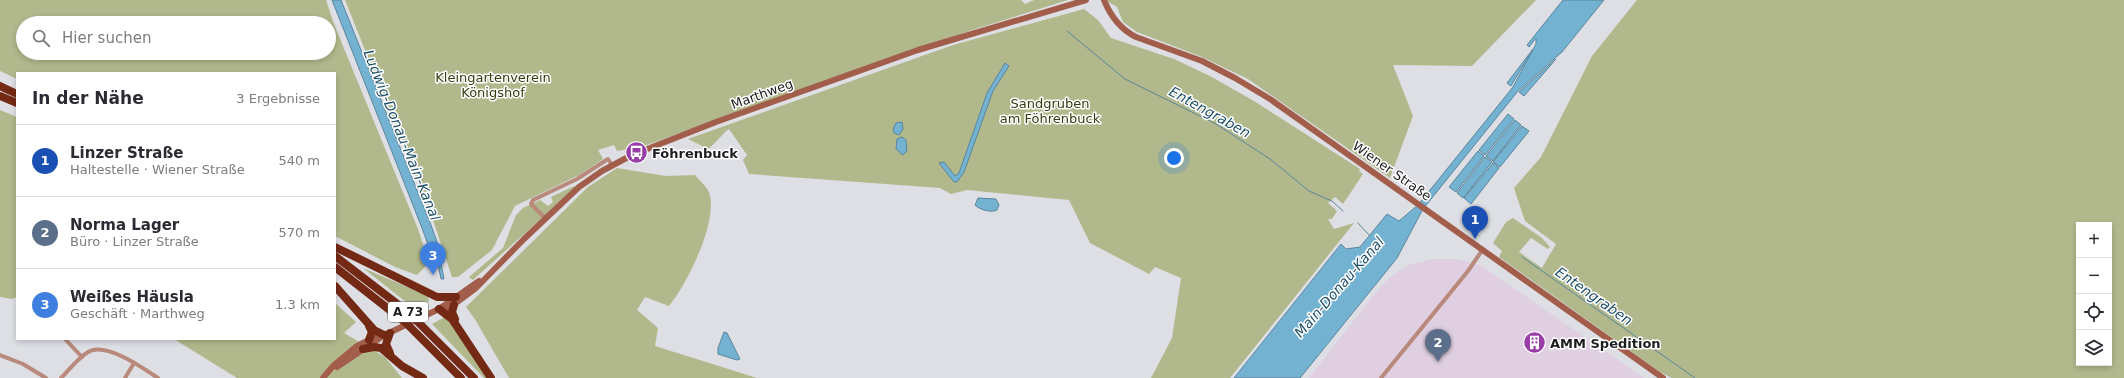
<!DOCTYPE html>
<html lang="de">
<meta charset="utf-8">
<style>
:root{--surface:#fff;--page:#f2f2f3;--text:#2b2b33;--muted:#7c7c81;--line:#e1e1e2;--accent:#2563eb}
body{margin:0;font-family:"DejaVu Sans",sans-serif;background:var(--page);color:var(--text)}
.controls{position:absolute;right:12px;bottom:12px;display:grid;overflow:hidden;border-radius:0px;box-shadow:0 2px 6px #0003}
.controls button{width:36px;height:36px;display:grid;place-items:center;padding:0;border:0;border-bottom:1px solid var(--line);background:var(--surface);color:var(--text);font:20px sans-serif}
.you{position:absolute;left:1174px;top:158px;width:14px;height:14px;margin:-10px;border:3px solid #fff;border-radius:50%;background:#1a73e8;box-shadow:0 0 0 6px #1a73e833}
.badge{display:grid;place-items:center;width:26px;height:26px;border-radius:50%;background:var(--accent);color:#fff;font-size:13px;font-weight:700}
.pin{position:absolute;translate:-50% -33px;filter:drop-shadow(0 1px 2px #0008)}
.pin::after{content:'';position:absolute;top:21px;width:14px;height:12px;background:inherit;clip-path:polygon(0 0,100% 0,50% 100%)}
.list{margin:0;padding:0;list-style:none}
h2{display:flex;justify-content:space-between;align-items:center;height:52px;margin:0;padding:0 16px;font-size:17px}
h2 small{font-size:13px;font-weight:400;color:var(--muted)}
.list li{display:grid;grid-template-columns:26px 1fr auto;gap:12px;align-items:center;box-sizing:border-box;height:72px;padding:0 16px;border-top:1px solid var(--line)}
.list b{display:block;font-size:15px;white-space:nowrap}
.list p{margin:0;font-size:13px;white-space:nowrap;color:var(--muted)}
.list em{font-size:13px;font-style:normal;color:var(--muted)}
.icon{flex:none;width:22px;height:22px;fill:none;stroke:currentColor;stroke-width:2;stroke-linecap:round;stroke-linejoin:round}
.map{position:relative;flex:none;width:2124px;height:378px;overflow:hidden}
.search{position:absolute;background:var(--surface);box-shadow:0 2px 6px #0003;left:16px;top:16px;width:320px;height:44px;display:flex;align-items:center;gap:10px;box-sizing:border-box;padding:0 14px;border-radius:22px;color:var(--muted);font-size:15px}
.panel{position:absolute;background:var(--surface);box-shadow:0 2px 6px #0003;left:16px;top:72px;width:320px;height:268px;border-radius:0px}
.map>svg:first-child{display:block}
.industrial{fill:#dfcfe1}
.green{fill:#b1b98c;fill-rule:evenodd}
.water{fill:#74b2d2;stroke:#5a859c}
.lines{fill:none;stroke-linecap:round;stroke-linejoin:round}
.stream{stroke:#5a859c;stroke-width:1}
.street{stroke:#b9897b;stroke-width:4}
.secondary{stroke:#a25d4b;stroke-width:6}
.highway{stroke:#742914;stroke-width:8}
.labels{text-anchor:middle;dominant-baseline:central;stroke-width:3;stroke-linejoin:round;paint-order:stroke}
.shield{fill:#fff;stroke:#606162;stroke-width:1}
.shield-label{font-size:12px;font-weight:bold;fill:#1c1d1f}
.park-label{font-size:13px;fill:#373d10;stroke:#fff}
.street-label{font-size:13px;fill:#1c1d1f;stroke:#fff}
.poi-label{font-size:13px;font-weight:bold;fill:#1c1d1f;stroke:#fff;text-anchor:start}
.water-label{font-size:14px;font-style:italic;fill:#205169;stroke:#fff}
</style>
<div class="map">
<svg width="2124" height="378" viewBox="0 0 2124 378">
<rect width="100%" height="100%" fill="#dddfe4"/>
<!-- industrial -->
<path class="industrial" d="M1433 259H1455L1480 265 1644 378H1309L1376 292 1391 276 1409 265Z"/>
<!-- green -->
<g class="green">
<path d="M0 0H326L334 24 418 229 428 259 424 268 417 275 395 267 335 236V73H17V79L0 71ZM23 23H329V53H23Z"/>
<path d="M345 0H1021L1025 4 1034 0H1068L972 30 641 147 617 151 614 145 598 150 603 159 579 175 515 206 492 250 458 277H452L434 223Z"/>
<path d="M1105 0H1536L1472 66 1393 65 1413 116 1390 178 1248 79 1202 57 1137 32 1123 22 1117 7Z"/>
<path d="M1637 0H2124V378H1672L1660 372 1499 257 1502 251 1493 243 1506 222 1513 218 1542 238 1550 247 1548 249 1531 238 1519 252 1542 268 1556 244 1525 221 1514 188 1541 157 1592 56ZM2079 225H2109V363H2079Z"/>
<path d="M1084 9 1098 20 1111 38 1174 59 1210 76 1254 101 1360 169 1359 171 1363 174 1343 204 1335 197 1328 203 1337 211 1332 219H1328L1334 229 1354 223 1230 378H1151L1172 338 1181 278 1155 267 1149 274 1090 243 1069 200 967 190 951 194 940 188 749 174 743 160 747 155 729 129C721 135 716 143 708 149L688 139 953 45Z"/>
<path d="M0 110 17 117V297L12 299 0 297Z"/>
<path d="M617 168 666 176 695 175C699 180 706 186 709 192 719 221 687 284 669 306L645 297 637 310 658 328 655 346 757 378H509L476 321 466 307 588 187Z"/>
<path d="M574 186 575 188 473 280 469 277 503 248 516 215 523 208 540 200 548 206 553 202 551 197Z"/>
<path d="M363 268 428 296 429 301 424 307 416 310Z"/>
<path d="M335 303 356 322 344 333 385 357 402 378H237L174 339H335Z"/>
<path d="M445 317 456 329 487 378H484L432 324Z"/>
</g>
<!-- water -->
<g class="water">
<path d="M332 0H341L431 225 444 262 441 263 444 279H441L438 264H435L422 228Z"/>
<path d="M1563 0H1604L1562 52 1518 91 1423 209 1397 258 1300 378H1234L1341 244 1346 249 1360 247 1387 214 1399 221 1418 205 1513 87 1536 44V38L1529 47 1527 45Z"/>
<path d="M1533 49 1511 86 1507 83Z"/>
<path d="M1556 59 1524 96 1519 92Z"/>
<path d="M1005 63 1009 66 993 91 964 172 957 182H954L939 163 944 162 955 176 959 173 987 93Z"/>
<path d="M1508 114 1514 119 1485 155 1479 150Z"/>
<path d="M1515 120 1521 125 1493 161 1486 156Z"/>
<path d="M902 122 903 129 899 135 894 133 893 129 896 123Z"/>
<path d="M1522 126 1529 131 1500 167 1493 162Z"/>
<path d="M902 137 906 140 907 151 903 155 896 149 897 139Z"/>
<path d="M1478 151 1484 156 1456 192 1449 187Z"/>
<path d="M1485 157 1492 162 1463 198 1457 193Z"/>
<path d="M1493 163 1499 168 1471 204 1464 198Z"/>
<path d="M978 198 996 199 999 205 997 210C991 213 980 210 975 205Z"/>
<path d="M724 332 727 333 740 359 737 360 718 354V348Z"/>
</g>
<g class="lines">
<!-- stream -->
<g class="stream">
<path d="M1067 31 1125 79 1216 124 1270 159 1309 191 1332 201 1343 211"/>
<path d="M1358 223 1370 236"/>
<path d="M1522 257 1695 378"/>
</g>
<!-- street -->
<g class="street">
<path d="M545 218 531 204 533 200 577 179 608 159 612 165"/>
<path d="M65 339 82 357"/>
<path d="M0 355 23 364 46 378"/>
<path d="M61 378C69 370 78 358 88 352 105 341 143 368 158 378"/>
<path d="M125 378 134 363"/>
<path d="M1381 378 1468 271 1483 249"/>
</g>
<!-- secondary -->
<g class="secondary">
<path d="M1104 0C1111 17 1120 29 1136 37L1202 61 1235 78 1270 99 1663 378"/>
<path d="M439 309 449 308 476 288 524 239 579 187 602 171 632 155 716 122 918 50 1086 0"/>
<path d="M337 367 383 336"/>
<path d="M323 378 334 365 357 346 375 337 391 332 439 309 479 281"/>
</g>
<!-- highway -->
<g class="highway">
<path d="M0 86 17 94"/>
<path d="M0 96 17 103"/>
<path d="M335 247 437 297H456"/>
<path d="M335 256 409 313 474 378"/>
<path d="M335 267 405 322 461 378"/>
<path d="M335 286 374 330 384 335"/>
<path d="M454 305 452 312 455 319"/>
<path d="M439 309 452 319 491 378"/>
<path d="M369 326 372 332 369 340"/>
<path d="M390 333 386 344 390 353"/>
<path d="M363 349 374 347 381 348 402 366 423 378"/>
</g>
</g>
<!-- icons -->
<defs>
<symbol id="bus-disc" viewBox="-11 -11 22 22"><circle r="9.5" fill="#983ca6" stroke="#fff"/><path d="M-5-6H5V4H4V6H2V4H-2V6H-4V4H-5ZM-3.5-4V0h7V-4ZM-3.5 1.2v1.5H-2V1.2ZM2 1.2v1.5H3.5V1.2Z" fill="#fff"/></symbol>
<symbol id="building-disc" viewBox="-11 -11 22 22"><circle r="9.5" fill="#983ca6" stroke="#fff"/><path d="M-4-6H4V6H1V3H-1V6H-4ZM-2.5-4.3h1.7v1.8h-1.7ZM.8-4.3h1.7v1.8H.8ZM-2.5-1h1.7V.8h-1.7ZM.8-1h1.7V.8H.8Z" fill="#fff"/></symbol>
</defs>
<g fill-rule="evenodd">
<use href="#bus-disc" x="624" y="140" width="25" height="25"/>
<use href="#building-disc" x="1522" y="330" width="25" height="25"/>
</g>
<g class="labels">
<!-- shield labels -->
<rect class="shield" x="388" y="302" width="40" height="20" rx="3"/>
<g class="shield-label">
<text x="408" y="312">A 73</text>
</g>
<!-- park labels -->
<g class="park-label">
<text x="493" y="77">Kleingartenverein<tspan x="493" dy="15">Königshof</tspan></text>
<text x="1050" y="103">Sandgruben<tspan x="1050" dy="15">am Föhrenbuck</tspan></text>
</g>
<!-- street labels -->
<g class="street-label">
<text transform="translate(762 94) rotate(-20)">Marthweg</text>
<text transform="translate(1392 171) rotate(35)">Wiener Straße</text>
</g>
<!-- poi labels -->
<g class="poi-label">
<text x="652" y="153">Föhrenbuck</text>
<text x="1550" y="343">AMM Spedition</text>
</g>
<!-- water labels -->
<g class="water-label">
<text transform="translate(1210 112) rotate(29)">Entengraben</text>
<text transform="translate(402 135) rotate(68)">Ludwig-Donau-Main-Kanal</text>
<text transform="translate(1339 287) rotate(-49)">Main-Donau-Kanal</text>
<text transform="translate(1594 296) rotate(35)">Entengraben</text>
</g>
</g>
</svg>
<div class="controls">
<button>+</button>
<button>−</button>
<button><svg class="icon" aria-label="locate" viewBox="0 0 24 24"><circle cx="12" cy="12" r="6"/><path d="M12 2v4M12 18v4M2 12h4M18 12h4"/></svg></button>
<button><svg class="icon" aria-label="layers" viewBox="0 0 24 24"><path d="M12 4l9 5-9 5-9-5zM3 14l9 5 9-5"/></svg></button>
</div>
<div class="you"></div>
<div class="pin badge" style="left:1475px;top:239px;background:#1a4fb4">1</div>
<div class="pin badge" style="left:1438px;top:362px;background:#5c6f8a">2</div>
<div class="pin badge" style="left:433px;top:275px;background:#3f7fe0">3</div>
<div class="search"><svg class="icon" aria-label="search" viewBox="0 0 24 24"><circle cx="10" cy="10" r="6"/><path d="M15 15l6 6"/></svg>Hier suchen</div>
<section class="panel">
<h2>In der Nähe<small>3 Ergebnisse</small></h2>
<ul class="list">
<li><span class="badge" style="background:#1a4fb4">1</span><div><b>Linzer Straße</b><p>Haltestelle · Wiener Straße</p></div><em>540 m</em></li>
<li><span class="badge" style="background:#5c6f8a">2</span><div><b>Norma Lager</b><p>Büro · Linzer Straße</p></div><em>570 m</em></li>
<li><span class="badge" style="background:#3f7fe0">3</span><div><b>Weißes Häusla</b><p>Geschäft · Marthweg</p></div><em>1.3 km</em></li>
</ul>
</section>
</div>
